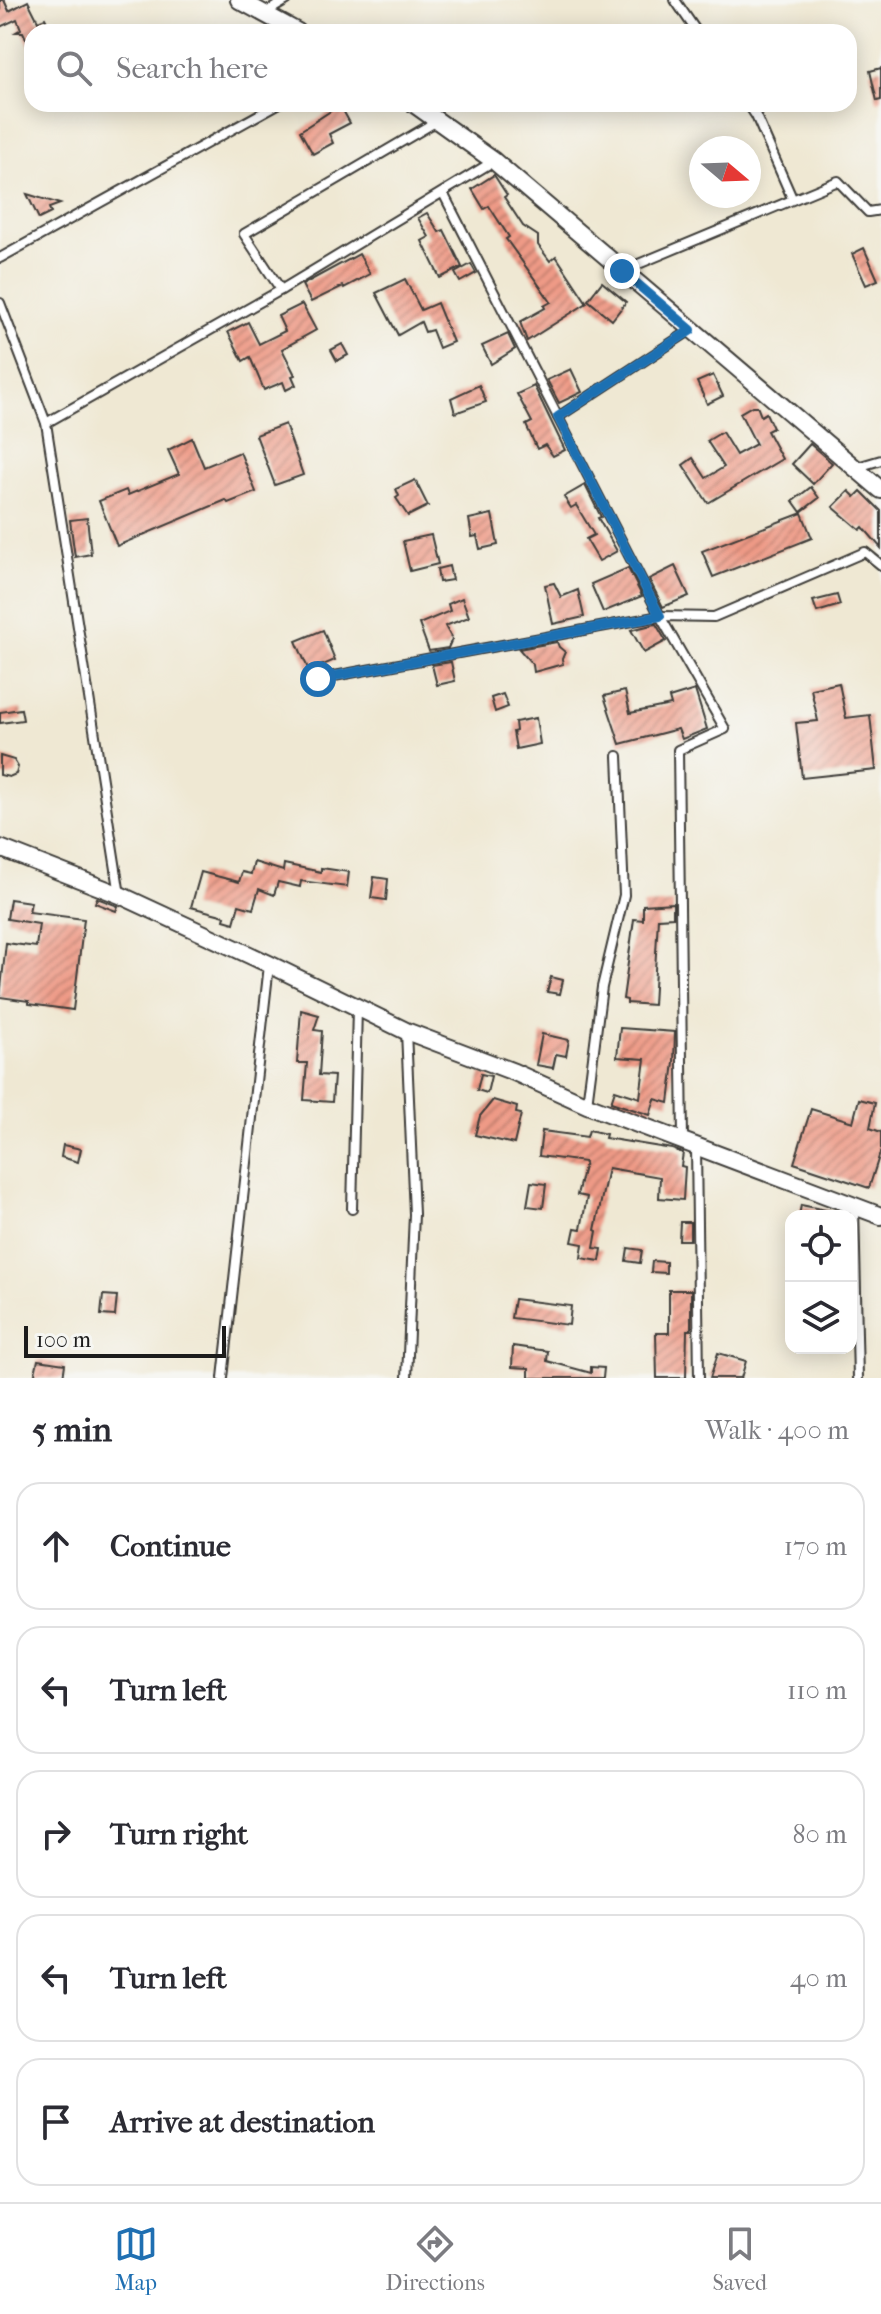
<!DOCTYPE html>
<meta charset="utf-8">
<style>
:root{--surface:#fff;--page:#f2f2f3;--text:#2b2b33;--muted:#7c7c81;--line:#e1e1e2;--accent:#1f6fb2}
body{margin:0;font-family:"IM FELL French Canon",serif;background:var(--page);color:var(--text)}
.controls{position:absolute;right:24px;bottom:24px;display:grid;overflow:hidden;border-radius:16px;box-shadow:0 4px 20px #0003}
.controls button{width:72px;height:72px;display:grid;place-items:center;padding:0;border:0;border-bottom:2px solid var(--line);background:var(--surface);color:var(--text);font:40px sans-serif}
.compass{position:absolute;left:689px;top:136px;width:72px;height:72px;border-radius:50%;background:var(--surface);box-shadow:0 4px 20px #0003;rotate:109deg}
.scale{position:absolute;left:24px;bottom:20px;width:202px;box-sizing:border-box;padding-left:8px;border:4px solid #1c1c1c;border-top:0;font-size:22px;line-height:28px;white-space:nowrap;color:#1c1c1c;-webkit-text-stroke:6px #f6f6f2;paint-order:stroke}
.stop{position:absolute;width:24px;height:24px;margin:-18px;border:6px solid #1f6fb2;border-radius:50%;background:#fff}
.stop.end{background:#1f6fb2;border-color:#fff;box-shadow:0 2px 8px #0008}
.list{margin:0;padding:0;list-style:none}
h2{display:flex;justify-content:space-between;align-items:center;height:104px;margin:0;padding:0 32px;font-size:34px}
h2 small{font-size:26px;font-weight:400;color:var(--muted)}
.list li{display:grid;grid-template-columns:52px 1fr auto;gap:24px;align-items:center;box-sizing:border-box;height:128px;margin:0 16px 16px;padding:0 16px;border:2px solid var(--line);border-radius:24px}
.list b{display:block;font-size:30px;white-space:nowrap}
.list em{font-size:26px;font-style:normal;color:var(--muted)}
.icon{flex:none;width:44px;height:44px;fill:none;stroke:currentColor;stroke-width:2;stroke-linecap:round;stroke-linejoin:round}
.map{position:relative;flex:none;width:881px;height:1378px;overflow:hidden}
.search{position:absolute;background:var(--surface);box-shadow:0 4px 20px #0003;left:24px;right:24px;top:24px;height:88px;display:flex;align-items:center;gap:20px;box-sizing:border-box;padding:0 28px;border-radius:24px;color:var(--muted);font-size:30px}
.sheet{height:824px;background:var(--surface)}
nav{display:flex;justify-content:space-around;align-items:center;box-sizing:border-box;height:112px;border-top:2px solid var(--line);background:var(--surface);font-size:22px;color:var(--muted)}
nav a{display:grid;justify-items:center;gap:4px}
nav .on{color:var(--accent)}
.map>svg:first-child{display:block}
.building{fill:url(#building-hatch)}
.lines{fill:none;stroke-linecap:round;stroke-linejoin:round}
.service-casing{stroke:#3c3b37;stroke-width:12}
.minor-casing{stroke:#3c3b37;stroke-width:20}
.service{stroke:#fff;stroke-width:8}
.minor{stroke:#fff;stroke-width:16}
.route{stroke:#1f6fb2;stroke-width:10}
</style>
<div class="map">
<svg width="881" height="1378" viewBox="0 0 881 1378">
<defs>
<pattern id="building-hatch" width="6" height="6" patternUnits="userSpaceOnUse" patternTransform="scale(2)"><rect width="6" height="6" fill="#ee9a86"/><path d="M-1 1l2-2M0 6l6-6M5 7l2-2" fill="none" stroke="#c07d6d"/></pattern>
</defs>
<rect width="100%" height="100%" fill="#f6f6f2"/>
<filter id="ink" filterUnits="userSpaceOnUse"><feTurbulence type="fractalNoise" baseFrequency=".0125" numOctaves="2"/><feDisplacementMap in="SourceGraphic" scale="16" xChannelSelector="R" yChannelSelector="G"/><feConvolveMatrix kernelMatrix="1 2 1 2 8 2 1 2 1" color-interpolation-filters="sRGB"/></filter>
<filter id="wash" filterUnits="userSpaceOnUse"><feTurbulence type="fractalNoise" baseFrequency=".006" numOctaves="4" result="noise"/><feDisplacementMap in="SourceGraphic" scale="32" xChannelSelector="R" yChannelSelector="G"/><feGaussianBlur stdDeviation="1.8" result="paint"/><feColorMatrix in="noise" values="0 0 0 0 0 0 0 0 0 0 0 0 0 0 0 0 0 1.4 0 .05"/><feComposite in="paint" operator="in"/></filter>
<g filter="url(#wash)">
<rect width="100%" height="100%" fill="#efe8d3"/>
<g id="blocks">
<!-- building -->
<g class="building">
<path d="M0 0H4L9 11 28 1 38 21 45 18 52 32H32V51L23 32H16L21 29 17 19 0 27Z"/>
<path d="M881 68V100L877 101 870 71Z"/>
<path d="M340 105 350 123 329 134 333 143 313 154 300 131Z"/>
<path d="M494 175 507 195 504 197 523 226 538 236V245L550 261 556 256 587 303 527 341 520 322 545 308 544 306 551 302 506 239 509 237 489 206 484 209 472 189Z"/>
<path d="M27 194 60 204 49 208 51 213 39 219Z"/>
<path d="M427 213 439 232 444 230 462 267 440 278 422 241 429 237 418 218Z"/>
<path d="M864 248 878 280 866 285 852 254Z"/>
<path d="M359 254 370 274 344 288 343 286 311 302 302 285Z"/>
<path d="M471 264 476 273 460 282 455 273Z"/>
<path d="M405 279 421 310 437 303 453 342 439 348 432 330 425 332 421 322 398 335 376 293Z"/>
<path d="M602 282 626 302 612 320 588 300Z"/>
<path d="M302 304 316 330 282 349 295 375 292 376 296 385 286 390 283 382 264 390 250 357 243 361 228 332 248 322 259 344 285 331 278 316Z"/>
<path d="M508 334 515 349 491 364 482 346Z"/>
<path d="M342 344 348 355 337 361 331 350Z"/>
<path d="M571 369 582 392 559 403 547 380Z"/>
<path d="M713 375 723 396 707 404 697 382Z"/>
<path d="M479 385 486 402 455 413 451 398Z"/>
<path d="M534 386 565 450 553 456 545 445 537 449 526 425 532 422 517 394Z"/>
<path d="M752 406H757L761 416 766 413 773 428 767 431 782 459 708 503 683 465 693 458 706 478 724 467 707 441 722 432 736 455 756 444 740 413Z"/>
<path d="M285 424 303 475 275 485 256 435Z"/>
<path d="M192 438 204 467 240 452 256 492 228 503 226 500 117 546 99 501 126 490 128 495 179 474 168 450Z"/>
<path d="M810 444 832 463 813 484 792 464Z"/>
<path d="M415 480 428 506 408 516 396 498 399 496 396 489Z"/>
<path d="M585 485 601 517 598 518 617 551 599 561 586 539 594 535 576 505 571 508 564 497Z"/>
<path d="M811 487 819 498 801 512 793 501Z"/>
<path d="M849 491 855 497 861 491 881 511V548L863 527 860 530 833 507Z"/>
<path d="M802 513 812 538 713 577 702 551Z"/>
<path d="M492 514 498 545 480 549 477 536 472 537 469 519Z"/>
<path d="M87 518 91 554 75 557 70 520Z"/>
<path d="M431 535 438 564 410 571 403 541Z"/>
<path d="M449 566 452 580 439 582 437 569Z"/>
<path d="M675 566 689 596 663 607 649 579Z"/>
<path d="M628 568 642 596 603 612 591 584Z"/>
<path d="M554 583 561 597 578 590 584 617 553 624 545 585Z"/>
<path d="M837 595 840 605 817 612 813 601Z"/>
<path d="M462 598 469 617 445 626 452 639 448 648 429 651 419 624 450 611 448 604Z"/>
<path d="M656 624 666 641 644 653 631 630Z"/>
<path d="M323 630 335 660 309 671 296 641Z"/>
<path d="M557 642 559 647 565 652 562 659 563 664 534 672 533 665 519 649Z"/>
<path d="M451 662 455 681 437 685 432 665Z"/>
<path d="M839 683 846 718 870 715 876 770 802 778 796 723 818 721 811 689Z"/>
<path d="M695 690 707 729 682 739 678 729 620 744 604 696 625 691 630 713 671 705 669 698Z"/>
<path d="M503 694 508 707 495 712 491 698Z"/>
<path d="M21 709 23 720 0 723V712Z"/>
<path d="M536 718 540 744 516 749 513 732 516 731 515 722Z"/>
<path d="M0 756 14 760 18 767 16 774 9 777 0 775Z"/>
<path d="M254 862 283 871 284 864 321 872V868L349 872 347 887 301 881 300 887 278 882 274 895 259 889 253 909 239 905 234 923 224 920 225 916 191 907 201 872 239 882 242 872 251 874Z"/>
<path d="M374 877 388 879 386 900 371 898Z"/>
<path d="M97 898 118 906 116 911 95 903Z"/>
<path d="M10 899 31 902 29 912 84 919 73 1010 29 1004V1001L0 997 6 943 36 947 39 924 7 919Z"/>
<path d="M673 903V917L658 918 653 1005 627 1003V1000L623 999 634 919 643 920V905Z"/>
<path d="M551 977 563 980 560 994 547 992Z"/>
<path d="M301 1010 319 1015 314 1030 322 1031 319 1075 334 1076 332 1102 304 1100 307 1063H297Z"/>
<path d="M620 1028 675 1032 674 1062 669 1103 655 1099 650 1115 611 1102 615 1090 640 1098 645 1059 617 1057Z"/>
<path d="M542 1034 569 1040 566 1056 556 1054 553 1068 536 1065Z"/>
<path d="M481 1074 491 1076 487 1093 477 1090Z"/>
<path d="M859 1099 875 1103 870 1128 881 1132V1150L869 1188 794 1163 811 1109 853 1122Z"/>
<path d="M493 1100 517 1107 516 1113 521 1114 514 1144 475 1135 480 1116Z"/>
<path d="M589 1130 606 1134 605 1138 672 1149 683 1153 681 1166 685 1167 683 1200 659 1198 660 1177 608 1168 595 1230 597 1231 594 1248 602 1249 600 1261 581 1258 583 1244 572 1242 575 1228 581 1229 587 1197 577 1195 585 1162 539 1156 542 1131 587 1137Z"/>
<path d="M63 1145 81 1149 78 1162 61 1157Z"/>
<path d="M531 1182 546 1184 543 1208 527 1206Z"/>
<path d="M801 1205 831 1211V1216H799Z"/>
<path d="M680 1222H690V1240H679Z"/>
<path d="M628 1248 642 1250 640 1263 626 1261Z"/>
<path d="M652 1261 666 1262V1273L651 1272Z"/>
<path d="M669 1290H691V1330H687L686 1378H657L656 1333H669Z"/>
<path d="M103 1295 117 1296 115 1316 101 1315Z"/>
<path d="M514 1299 571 1306 569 1325 511 1318Z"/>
<path d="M513 1346 548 1351 547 1361 591 1373V1367L604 1368 603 1378H529V1368L512 1367Z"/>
<path d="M718 1353 746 1361 741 1378H710Z"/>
<path d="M38 1360 65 1364 63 1378H34Z"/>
</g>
</g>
</g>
<g filter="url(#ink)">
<use href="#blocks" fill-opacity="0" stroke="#3c3b37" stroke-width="2"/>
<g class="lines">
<defs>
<g id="service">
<path d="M675 0 697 32"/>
<path d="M265 13 287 0"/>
<path d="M748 104 756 116 792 198"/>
<path d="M443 193 660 616 725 729 678 750 683 1140"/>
<path d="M0 258 278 104"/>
<path d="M624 270 838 181 868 212 881 210"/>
<path d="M281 290 244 234 437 121"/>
<path d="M0 303 46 423 120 895"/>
<path d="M558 417 691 330"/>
<path d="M46 423 281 290 494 161"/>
<path d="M854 468 881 460"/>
<path d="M318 679 660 616 714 617 865 552 881 565"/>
<path d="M406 1031 414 1214 407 1378"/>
<path d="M587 1104 602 987 624 895 618 756"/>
<path d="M696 1147 699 1378"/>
<path d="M854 1207 858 1378"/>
<path d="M352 1209 357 1008"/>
<path d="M223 1378 269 965"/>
</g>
<g id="minor">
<path d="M239 0 298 32"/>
<path d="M414 104 494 161 881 490"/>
<path d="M0 848 120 895 269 964 406 1031 514 1072 587 1105 881 1216"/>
</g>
</defs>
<!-- service casing -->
<use href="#service" class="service-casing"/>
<!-- minor casing -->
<use href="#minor" class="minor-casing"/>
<!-- service -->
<use href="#service" class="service"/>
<!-- minor -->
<use href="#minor" class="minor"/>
</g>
</g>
<g class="lines" filter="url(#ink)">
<!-- route -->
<path class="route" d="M318 679 660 616 558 417 691 330 622 271"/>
</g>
</svg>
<div class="controls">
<button><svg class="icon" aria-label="locate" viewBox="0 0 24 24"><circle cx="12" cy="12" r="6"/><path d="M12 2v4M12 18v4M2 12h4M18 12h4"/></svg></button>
<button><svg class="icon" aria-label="layers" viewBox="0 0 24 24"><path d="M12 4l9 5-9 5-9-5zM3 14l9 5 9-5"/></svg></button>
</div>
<svg class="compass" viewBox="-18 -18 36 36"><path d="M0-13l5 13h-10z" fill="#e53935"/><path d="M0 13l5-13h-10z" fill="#7c7c81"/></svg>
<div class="scale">100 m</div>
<div class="stop" style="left:318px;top:679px"></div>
<div class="stop end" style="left:622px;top:271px"></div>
<div class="search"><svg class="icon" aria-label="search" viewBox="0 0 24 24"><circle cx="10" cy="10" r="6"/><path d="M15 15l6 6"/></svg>Search here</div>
</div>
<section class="sheet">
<h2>5 min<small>Walk · 400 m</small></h2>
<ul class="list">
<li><svg class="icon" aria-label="ahead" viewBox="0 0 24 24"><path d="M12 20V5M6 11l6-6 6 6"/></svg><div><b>Continue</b></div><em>170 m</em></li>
<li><svg class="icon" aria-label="left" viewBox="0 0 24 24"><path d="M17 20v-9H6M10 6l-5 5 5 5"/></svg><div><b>Turn left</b></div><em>110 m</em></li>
<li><svg class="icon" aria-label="right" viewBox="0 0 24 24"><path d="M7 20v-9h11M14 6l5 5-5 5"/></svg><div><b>Turn right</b></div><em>80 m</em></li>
<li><svg class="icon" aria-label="left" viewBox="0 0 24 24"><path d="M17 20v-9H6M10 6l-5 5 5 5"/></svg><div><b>Turn left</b></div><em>40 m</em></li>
<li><svg class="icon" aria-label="arrive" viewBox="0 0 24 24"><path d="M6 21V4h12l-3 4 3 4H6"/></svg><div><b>Arrive at destination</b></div></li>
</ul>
</section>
<nav>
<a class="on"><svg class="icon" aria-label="map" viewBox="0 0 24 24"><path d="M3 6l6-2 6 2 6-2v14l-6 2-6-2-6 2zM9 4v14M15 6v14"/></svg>Map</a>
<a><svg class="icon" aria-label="directions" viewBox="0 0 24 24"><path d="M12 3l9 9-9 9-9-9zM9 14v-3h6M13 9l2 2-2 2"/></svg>Directions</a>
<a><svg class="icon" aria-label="saved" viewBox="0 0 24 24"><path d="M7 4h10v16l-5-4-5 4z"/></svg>Saved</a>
</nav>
